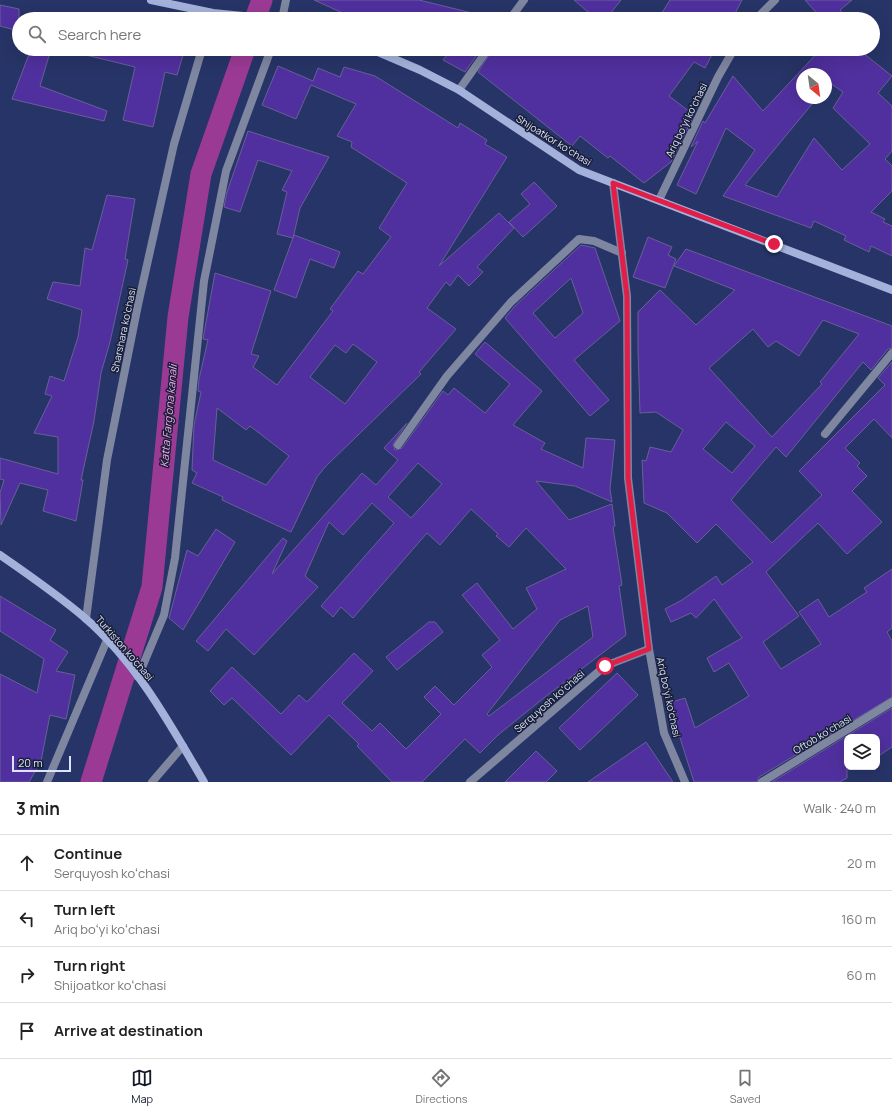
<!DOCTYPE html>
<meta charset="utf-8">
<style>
:root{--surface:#fff;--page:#f6f6f6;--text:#222;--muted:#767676;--line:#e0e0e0;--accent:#111827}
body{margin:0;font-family:Manrope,sans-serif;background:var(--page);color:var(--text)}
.controls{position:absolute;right:12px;bottom:12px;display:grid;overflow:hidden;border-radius:8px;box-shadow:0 4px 16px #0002}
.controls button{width:36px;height:36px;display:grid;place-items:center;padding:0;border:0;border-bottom:1px solid var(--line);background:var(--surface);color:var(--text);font:20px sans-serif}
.compass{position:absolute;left:796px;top:68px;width:36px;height:36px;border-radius:50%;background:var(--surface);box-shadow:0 4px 16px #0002;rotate:151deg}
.scale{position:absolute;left:12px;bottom:10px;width:59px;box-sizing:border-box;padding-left:4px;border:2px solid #dbe4fd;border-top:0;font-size:11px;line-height:14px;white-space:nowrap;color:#dbe4fd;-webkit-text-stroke:3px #181e35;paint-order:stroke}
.stop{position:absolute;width:12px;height:12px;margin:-9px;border:3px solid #e11d48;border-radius:50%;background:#fff}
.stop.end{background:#e11d48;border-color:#fff;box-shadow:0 1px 4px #0008}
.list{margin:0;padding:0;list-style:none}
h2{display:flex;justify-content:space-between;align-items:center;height:52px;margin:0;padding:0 16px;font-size:17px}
h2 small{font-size:13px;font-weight:400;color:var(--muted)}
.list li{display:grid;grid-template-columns:26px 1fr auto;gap:12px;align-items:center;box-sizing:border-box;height:56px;padding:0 16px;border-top:1px solid var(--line)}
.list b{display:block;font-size:15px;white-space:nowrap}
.list p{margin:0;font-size:13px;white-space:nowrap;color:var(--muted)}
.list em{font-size:13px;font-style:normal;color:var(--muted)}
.icon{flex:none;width:22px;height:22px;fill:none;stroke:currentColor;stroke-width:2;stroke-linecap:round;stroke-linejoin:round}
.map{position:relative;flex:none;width:892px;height:782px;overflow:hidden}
.search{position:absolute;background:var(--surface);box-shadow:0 4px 16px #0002;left:12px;right:12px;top:12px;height:44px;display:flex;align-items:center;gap:10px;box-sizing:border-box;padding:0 14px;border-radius:22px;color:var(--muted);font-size:15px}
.sheet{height:276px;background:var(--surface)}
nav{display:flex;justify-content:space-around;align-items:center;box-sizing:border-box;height:56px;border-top:1px solid var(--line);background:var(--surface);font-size:11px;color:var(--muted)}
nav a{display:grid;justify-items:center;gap:2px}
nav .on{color:var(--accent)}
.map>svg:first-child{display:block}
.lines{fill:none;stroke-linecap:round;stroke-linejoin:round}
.canal{stroke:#9b3a95;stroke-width:21}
.building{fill:#50309e;stroke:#685f98;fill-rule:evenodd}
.street{stroke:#7e86a0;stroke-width:8}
.secondary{stroke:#a4b2db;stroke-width:8}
.route{stroke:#e11d48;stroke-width:5}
.labels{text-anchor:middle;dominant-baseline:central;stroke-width:3;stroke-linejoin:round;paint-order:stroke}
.street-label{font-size:10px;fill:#dbe4fd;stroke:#181e35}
.water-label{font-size:11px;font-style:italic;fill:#f5abed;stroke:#181e35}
</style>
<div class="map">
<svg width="892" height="782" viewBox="0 0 892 782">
<rect width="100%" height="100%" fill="#273467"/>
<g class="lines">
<!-- canal -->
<g class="canal">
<path d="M255 19 262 0"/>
<path d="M91 782 152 587 178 317 201 174 245 49"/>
</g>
</g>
<!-- building -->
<g class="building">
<path d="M314 0H419L472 13 471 19H356Z"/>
<path d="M574 0H621L606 19H582L588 12Z"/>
<path d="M670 0H742L732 19H658Z"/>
<path d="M805 0H852L840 10 847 19H822Z"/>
<path d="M0 5 19 9V31L0 26Z"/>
<path d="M31 49H51L40 86 107 111 104 121 12 99Z"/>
<path d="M87 49H185L177 75 165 72 153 127 123 120 135 67 86 55Z"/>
<path d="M449 49H481L465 72 443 60 451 50Z"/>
<path d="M493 49H715L705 68 694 62 669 96 694 115 671 162 644 183 610 156 608 158 580 136 572 146 478 72Z"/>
<path d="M821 49H858L892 76 878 93 892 106V151L885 159 892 166V191L871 212 885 219 883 222 892 226V256L871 246 869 252 844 240 846 236 814 221 811 228 723 196 755 150 726 128 696 194 677 185 698 141 691 147 703 121 705 123 733 76 763 111ZM802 74H826V87L830 83 843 92 833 108 870 144 842 170 814 138 777 197 745 185 817 98H802Z"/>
<path d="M278 66 313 81 318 68 340 77 344 67 375 76 458 128 460 123 487 140 485 144 507 157 439 266 499 213 514 228 477 267 483 272 469 286 458 275 450 286 446 282 427 308 456 329 419 372 421 374 325 467 317 477 291 532 222 500 223 497 192 483 197 473 192 470 194 425 201 392 198 391 199 379 208 340 203 339 215 273 271 291 251 354 259 356 253 367 277 385 333 311 330 309 358 271 363 274 391 237 379 228 407 183 351 147 352 142 337 136 356 104 311 85 296 119 262 105ZM353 344 377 362 345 404 310 377 335 345 346 353ZM217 408 246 430 250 426 289 456 266 485 213 460Z"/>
<path d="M248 131 329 157 300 208 293 238 277 234 287 192 282 190 292 171 258 160 240 212 224 207 227 192Z"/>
<path d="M534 182 557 206 523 237 509 222 530 204 521 194Z"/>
<path d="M107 195 135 199 125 259 128 260 110 342 101 373 94 421 81 480H83L76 521 43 511 48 490 20 483 1 525 0 493 4 480 0 479V458L58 474V437L34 433 52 396 45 394 50 376 64 381 78 337 82 310 47 299 53 282 80 286 85 248 92 250Z"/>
<path d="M294 235 340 252 334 268 310 259 296 298 274 290Z"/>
<path d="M648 237 672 247 668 255 676 259 665 288 633 277Z"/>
<path d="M581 245 595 248 620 321 574 360 609 400 590 416 505 318 515 306ZM571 278 583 313 555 338 533 313Z"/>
<path d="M686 249 892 326V348L888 349 871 370 863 362 786 457 776 447 731 500 772 543 822 495 799 471 885 385 878 378 892 362V438L874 419 845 448 860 463 857 466 867 476 852 491 882 522 847 554 818 523 766 572 799 616 763 642 781 669 821 644 799 612 818 599 829 617 867 592 864 588 892 569V628L887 632 892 641V697L759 777 757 782H694L669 703 685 698 695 728 749 696 729 663 714 672 707 658 742 638 714 599 696 618 691 613 671 622 665 609 682 600 716 576 722 585 753 562 716 524 697 543 667 513 644 503 642 460 646 461 650 447 671 452 683 430 656 412 640 413 638 349V312L660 290 696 325 735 290 674 266ZM823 320 859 334 820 382 822 384 772 437 709 368 753 329 768 347 776 341 799 356ZM726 422 755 446 732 473 703 449Z"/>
<path d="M485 342 542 391 513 425 545 443 541 449 583 468 586 438 615 440 610 489 612 502 575 486 536 481 569 520 612 504 615 526 613 527 622 585 619 586 626 635 545 697 498 735 480 753 465 739 422 782H392L357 746 359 744 329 715 291 755 232 698 224 705 210 691 232 667 281 714 299 695 307 702 354 653 373 671 342 703 372 731 380 723 406 749 441 714 424 697 435 686 454 705 492 667 482 655 500 640 462 595 477 583 513 629 537 609 526 588 566 569 526 528 509 547 496 536 498 534 471 509 440 545 427 533 353 618 341 607 333 617 321 606 394 523 372 503 343 535 329 522 305 576 318 587 254 655 226 629 208 651 196 641 283 538 287 541 272 574 362 473 376 485 398 460 384 448 407 423 393 444 395 450 402 448 443 391 448 395 454 388 485 413 510 384 475 354ZM418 463 442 484 411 518 388 497ZM588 606 593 637 489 716 487 714 560 620Z"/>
<path d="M216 529 235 542 183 630 169 618 187 550 198 556Z"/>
<path d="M0 596 56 630 50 640 68 652 56 671 75 675 66 719 50 715 41 761 29 782H0V674L37 693 44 659 0 631Z"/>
<path d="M429 622H435L443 632 397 670 386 657Z"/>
<path d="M617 673 638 695 580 750 559 728Z"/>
<path d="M892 708V747L877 757V737H847V778L840 782H772Z"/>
<path d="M646 742 673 782H588Z"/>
<path d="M536 751 557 771 546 782H505Z"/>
</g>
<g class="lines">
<!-- street -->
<g class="street">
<path d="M282 19 286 0"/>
<path d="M510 19 524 0"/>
<path d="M756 19 775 0"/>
<path d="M459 90 488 49"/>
<path d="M613 183 627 296 628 478 649 649 664 733 685 782"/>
<path d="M659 200 718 77 734 49"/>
<path d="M825 434 892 353"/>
<path d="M398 445 447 376 511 302 579 239 594 241 622 253"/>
<path d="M86 619 107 460 138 305 174 144 202 49"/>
<path d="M138 677 164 615 175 558 204 281 226 171 271 49"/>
<path d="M47 782 107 640"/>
<path d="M152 782 183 746"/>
<path d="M470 782 605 666 649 649"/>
<path d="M762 782 892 702"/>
</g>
<!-- secondary -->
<g class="secondary">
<path d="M151 0 213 13 274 19"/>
<path d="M371 49 420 70 459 90 579 170 892 290"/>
<path d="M0 555C29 575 58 595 85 618 137 663 170 724 204 782"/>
</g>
</g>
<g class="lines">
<!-- route -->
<path class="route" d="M605 666 649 649 628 478 627 296 613 183 774 244"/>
</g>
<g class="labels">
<!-- street labels -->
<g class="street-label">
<text transform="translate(686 120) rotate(-64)">Ariq boʻyi koʻchasi</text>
<text transform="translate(554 140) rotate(32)">Shijoatkor koʻchasi</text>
<text transform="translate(123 330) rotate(-78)">Sharshara koʻchasi</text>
<text transform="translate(125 648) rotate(49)">Turkiston ko’chasi</text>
<text transform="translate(669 697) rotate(78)">Ariq boʻyi koʻchasi</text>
<text transform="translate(549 701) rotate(-41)">Serquyosh koʻchasi</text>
<text transform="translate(822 734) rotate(-31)">Oftob koʻchasi</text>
</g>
<!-- water labels -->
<g class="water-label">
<text transform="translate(168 416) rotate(-85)">Katta Farg'ona kanali</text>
</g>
</g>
</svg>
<div class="controls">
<button><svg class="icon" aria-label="layers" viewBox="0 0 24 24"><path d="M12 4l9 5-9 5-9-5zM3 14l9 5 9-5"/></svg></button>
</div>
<svg class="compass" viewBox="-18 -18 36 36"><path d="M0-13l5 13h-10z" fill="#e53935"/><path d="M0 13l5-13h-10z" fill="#767676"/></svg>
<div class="scale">20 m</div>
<div class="stop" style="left:605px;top:666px"></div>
<div class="stop end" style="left:774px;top:244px"></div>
<div class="search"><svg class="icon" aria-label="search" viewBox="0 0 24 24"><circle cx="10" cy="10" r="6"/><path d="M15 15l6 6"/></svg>Search here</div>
</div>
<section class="sheet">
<h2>3 min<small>Walk · 240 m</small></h2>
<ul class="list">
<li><svg class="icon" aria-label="ahead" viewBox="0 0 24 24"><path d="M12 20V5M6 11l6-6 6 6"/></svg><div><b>Continue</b><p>Serquyosh koʻchasi</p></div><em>20 m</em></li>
<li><svg class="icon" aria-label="left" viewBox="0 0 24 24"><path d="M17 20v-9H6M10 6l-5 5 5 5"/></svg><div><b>Turn left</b><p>Ariq boʻyi koʻchasi</p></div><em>160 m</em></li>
<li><svg class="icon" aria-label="right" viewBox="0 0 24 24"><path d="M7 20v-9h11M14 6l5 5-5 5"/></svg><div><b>Turn right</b><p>Shijoatkor koʻchasi</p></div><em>60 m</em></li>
<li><svg class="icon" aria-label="arrive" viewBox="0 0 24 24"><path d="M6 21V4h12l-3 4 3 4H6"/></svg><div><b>Arrive at destination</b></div></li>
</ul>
</section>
<nav>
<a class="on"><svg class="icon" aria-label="map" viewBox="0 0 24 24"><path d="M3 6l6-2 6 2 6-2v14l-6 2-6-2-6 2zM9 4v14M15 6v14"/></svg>Map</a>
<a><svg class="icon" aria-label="directions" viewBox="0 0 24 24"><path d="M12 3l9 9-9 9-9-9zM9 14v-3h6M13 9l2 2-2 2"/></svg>Directions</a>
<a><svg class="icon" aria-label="saved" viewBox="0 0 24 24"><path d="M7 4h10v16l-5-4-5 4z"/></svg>Saved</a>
</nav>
